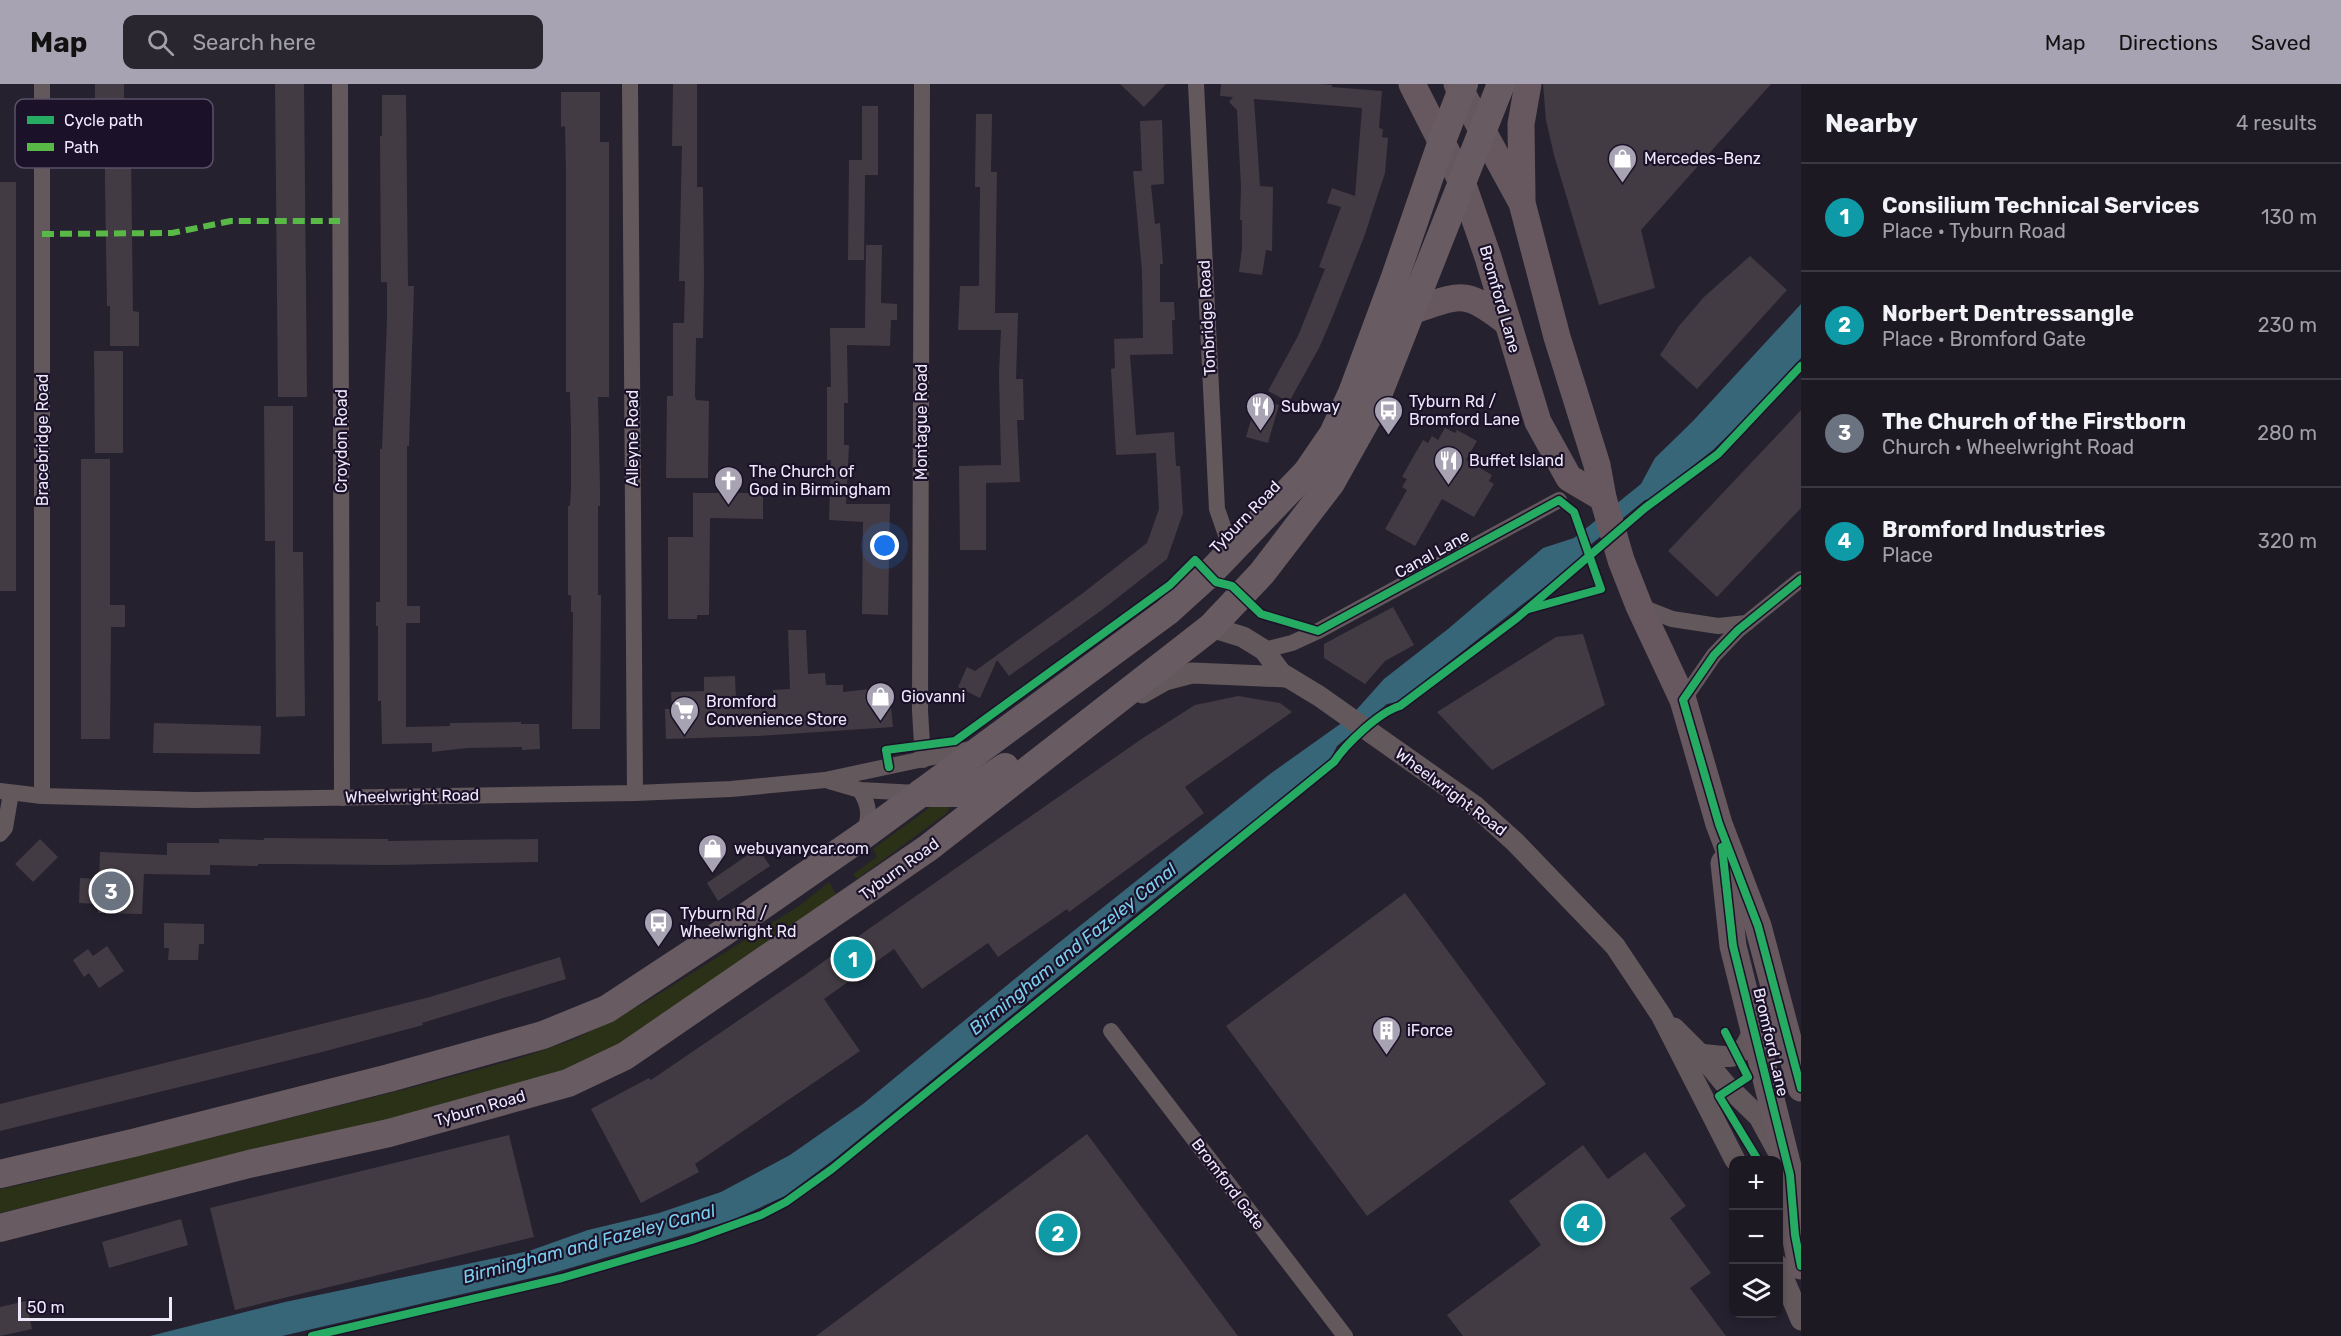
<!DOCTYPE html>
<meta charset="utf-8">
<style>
:root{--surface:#1c1923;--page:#292630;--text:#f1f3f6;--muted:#a0a0a6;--line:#3a3841;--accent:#a8a3b3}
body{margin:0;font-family:Rubik,sans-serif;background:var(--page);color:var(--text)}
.controls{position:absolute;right:18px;bottom:18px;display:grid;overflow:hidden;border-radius:12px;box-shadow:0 3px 9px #0003}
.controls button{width:54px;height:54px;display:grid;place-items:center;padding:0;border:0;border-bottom:2px solid var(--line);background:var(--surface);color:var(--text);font:30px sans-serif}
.scale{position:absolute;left:18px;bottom:15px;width:154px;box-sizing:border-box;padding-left:6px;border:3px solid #eee9fa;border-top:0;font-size:16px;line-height:21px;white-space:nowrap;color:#eee9fa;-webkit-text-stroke:4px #1b122a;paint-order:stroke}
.you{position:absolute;left:885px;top:462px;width:21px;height:21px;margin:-15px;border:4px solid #fff;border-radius:50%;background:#1a73e8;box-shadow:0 0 0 9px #1a73e833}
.badge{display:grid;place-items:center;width:39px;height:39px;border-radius:50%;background:var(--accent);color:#fff;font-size:20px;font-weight:700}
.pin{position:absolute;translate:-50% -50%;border:3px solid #fff;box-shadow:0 2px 6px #0006}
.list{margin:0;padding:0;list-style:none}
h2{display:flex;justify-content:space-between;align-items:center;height:78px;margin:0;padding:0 24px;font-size:26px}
h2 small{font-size:20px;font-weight:400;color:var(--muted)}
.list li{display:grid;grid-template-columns:39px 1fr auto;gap:18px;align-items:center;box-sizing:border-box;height:108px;padding:0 24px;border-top:2px solid var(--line)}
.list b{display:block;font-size:22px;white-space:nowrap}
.list p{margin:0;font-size:20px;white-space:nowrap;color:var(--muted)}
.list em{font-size:20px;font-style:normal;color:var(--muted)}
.icon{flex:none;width:33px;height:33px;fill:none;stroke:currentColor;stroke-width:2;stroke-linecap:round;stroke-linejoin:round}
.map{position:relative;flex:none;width:1801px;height:1252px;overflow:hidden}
header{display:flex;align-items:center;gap:36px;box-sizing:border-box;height:84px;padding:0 30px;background:var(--accent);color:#111}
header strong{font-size:28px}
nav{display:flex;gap:33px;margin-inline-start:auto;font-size:21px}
.search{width:420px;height:54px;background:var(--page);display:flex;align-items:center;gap:15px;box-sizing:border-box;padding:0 21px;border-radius:12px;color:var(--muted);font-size:22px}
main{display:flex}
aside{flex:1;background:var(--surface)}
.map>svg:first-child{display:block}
.green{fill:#2b3116}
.water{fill:#386679}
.building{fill:#433b43}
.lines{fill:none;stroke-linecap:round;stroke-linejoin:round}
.minor{stroke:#63585b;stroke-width:16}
.tertiary{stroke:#63585b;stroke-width:21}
.primary{stroke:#66585e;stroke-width:27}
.trunk{stroke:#685c62;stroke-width:28}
.quiet{stroke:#58b947;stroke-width:6;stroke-dasharray:12 6;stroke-linecap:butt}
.cycleway-casing{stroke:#1b122a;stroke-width:11}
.cycleway{stroke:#26ab63;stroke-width:8}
.labels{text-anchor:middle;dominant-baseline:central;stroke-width:4.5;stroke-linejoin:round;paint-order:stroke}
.poi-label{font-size:16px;fill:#eee9fa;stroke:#1b122a;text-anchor:start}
.street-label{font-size:16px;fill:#eee9fa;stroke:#1b122a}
.water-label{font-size:18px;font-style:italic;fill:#7aceed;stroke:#1b122a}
.key{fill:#1b122a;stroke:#5a5268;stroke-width:1.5}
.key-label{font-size:16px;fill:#eee9fa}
</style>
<header>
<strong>Map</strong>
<div class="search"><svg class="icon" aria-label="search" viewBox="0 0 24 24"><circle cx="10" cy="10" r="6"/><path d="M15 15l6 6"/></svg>Search here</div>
<nav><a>Map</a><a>Directions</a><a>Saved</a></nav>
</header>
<main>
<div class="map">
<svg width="1801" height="1252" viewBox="0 0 1801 1252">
<rect width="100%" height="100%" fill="#26212f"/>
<!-- green -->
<g class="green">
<path d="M936 719 951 721 947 729 857 795 853 790 877 773 873 765Z"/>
<path d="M829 798 836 810 676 926 595 974 504 1007 0 1129V1105L34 1098 410 1004 514 976 575 955 646 918 799 822Z"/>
</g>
<!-- water -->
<path class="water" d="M1801 220V274L1752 328 1713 366 1651 415 1645 416 1589 462 1579 475 1551 498 1398 618 1387 620 1337 662 1330 676 1155 814 836 1074 785 1112 733 1136 553 1189 282 1252H150L285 1218 529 1167 588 1146 659 1129 721 1108 790 1071 863 1020 1056 861 1270 690 1350 633 1384 595 1448 545 1543 464 1574 454 1641 400 1655 374 1693 337Z"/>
<!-- building -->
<g class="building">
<path d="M95 0H124V35H139L138 71H131L133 227 139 228V262H110V222H107L105 97V76H109V30H95Z"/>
<path d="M275 0H304L307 313H278Z"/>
<path d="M673 0H697V103H703L704 197 703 254H696L695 312 696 316 709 317 708 394H666L667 312H673V239H684L685 197H679L682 62H672Z"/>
<path d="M1120 0H1166L1144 23Z"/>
<path d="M1221 0H1320L1332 1V3L1382 7 1379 44 1383 45 1382 53 1388 54 1385 89 1364 153 1332 234 1319 264 1289 318 1268 307 1298 252 1325 185 1319 183 1341 123 1327 119 1332 104 1355 112 1362 24 1254 15 1260 102 1273 103 1272 167 1266 166 1262 191 1239 188 1242 165V136H1240L1241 103 1237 26 1229 18 1233 13 1220 12Z"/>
<path d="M1543 0H1771L1641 146 1655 204 1599 221 1554 71 1546 36Z"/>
<path d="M561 8H600V58H609V313H598L600 405V422H598V511H601L600 645H572L573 528H571V511H568V422H570L571 405V347L570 308H566V88L565 42 561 43Z"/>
<path d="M382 11H406L408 202H414L409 362H407V522H420V539H406V643L450 642V639L521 638V640H539L540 665 522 666V663L467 664 432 668V659L382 660 381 617H378V542H376V518H380V365H382L387 236V198H381L380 52H382Z"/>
<path d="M862 22H878V91H865L864 176H848L849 76H862Z"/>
<path d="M976 30H992L991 88H997L995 229H1018L1016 295H1023L1024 336H1017L1020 398 986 399V466H960L959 382 1001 381 999 289 1001 246H958L960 202H979L980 103H975Z"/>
<path d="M1162 36 1164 100 1151 101 1155 140 1160 139 1163 180H1160V218H1174L1175 236H1172L1173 270 1130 271 1136 351 1174 348 1176 382H1180L1183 429 1167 475 1102 526 1009 592 997 576 980 614 958 603 967 583 975 587 1083 509 1129 473 1147 459 1159 425 1156 369 1116 371 1111 285 1115 284 1114 255 1143 254 1142 187 1133 87H1142L1140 37Z"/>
<rect x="0" y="98" width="16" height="409"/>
<path d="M866 161H882L881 219 897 220V236H891L890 262 847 261 848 319H844V361H849L846 420H890L888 531 862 530 863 438 829 436 831 376H827V303H831L830 244H865Z"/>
<path d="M1750 172 1787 206 1697 305 1660 271 1679 242 1704 213Z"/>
<path d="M94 267H123V369H95Z"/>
<path d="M1257 315 1279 321 1268 359 1246 353Z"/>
<path d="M264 322H293V468H303L305 632 276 633 275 457H265Z"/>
<path d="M1801 326V424L1717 513 1668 467Z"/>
<path d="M1445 344 1455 349 1457 346 1477 357 1466 376 1492 391 1489 397 1494 400 1474 433 1442 415 1415 462 1385 445 1407 406 1402 403 1407 395 1402 393 1416 368 1423 356 1428 359 1432 352 1438 356Z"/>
<path d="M81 375H110V521H125V543H111L110 655H81Z"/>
<path d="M693 409H763V435L710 434 709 531H697V535H668V453H693Z"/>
<path d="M1393 523 1414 561 1385 577 1365 600 1324 574V560Z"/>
<path d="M788 546H806L808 590 825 589 826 601H843V608L889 603 893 643 757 652 666 655 665 625H672L671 608 704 607V593L735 592 736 616 773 615V606L790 605Z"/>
<path d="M1583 550 1605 621 1492 686 1437 628 1556 553Z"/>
<path d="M1238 612 1280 619 1292 628 1185 703 1204 729 1069 828 1067 825 998 873 988 859 922 905 894 865 824 915 860 967 695 1080 699 1088 641 1119 591 1025 649 994 651 996 805 891 870 844 1143 654 1195 621Z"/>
<path d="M154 639 261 642 260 670 153 669Z"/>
<path d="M264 754 388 755V757L538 755V778L389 781 283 780H258V782L210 781V791L144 790 142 830 98 829V820L79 819 80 794 99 795 100 768 167 771V759H219V755L264 756Z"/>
<path d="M40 755 58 773 33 798 15 780Z"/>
<path d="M758 764 770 782 718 817 707 799Z"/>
<path d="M1405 809 1546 1000 1367 1132 1226 942Z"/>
<path d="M164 839 204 840V860H199L198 876H168L169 864H164Z"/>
<path d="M107 862 124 887 99 904 89 889 84 893 73 876 88 865 93 872Z"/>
<path d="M560 873 566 895 422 939 423 941 322 968 0 1047V1020L430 913Z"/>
<path d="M1087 1050 1238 1252H816Z"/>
<path d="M509 1051 534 1153 235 1226 210 1124Z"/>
<path d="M1583 1061 1608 1095 1645 1068 1686 1122 1670 1134 1711 1189 1690 1204 1726 1252H1463L1447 1231 1541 1161 1509 1117Z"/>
<path d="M181 1135 188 1161 109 1184 102 1158Z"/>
<path d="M26 1217 32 1245 0 1252V1223Z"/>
</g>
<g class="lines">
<!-- minor -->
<g class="minor">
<path d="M340 0 342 714"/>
<path d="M630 0 635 709"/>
<path d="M922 0 920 627 923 676"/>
<path d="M1196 0 1217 425 1226 451 1240 459"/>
<path d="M1639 522 1672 535 1718 542 1747 539"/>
<path d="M1264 566 1292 559 1318 547 1559 416"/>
<path d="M1683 616 1714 571 1738 546 1801 495"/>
<path d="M829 697 860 706 918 709"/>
<path d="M860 706C870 722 870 732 864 750"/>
<path d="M0 707 42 712 195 716 635 709 731 705 825 696 970 665"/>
<path d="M42 712V0"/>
<path d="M0 750 5 744 11 709"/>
<path d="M1111 947 1345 1252"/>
</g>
<!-- tertiary -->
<g class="tertiary">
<path d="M1211 543 1243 553 1264 566 1281 589 1319 612 1475 722 1515 758 1615 862 1661 931 1735 1076"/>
<path d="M1142 609 1165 596 1192 589 1287 593"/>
<path d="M1674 944 1700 970 1725 1000 1759 1033 1777 1066"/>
<path d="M1700 970C1734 974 1741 978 1754 944"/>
<path d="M1778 1181 1801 1236"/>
</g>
<!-- primary -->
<g class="primary">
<path d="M1412 0 1462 98 1488 173 1538 338 1569 394 1603 414"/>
<path d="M1457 0 1522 119 1557 253 1597 381 1603 414 1621 476 1639 522 1683 616 1719 740 1758 842 1801 1004"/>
<path d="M1522 115 1521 40 1528 0"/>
<path d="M1411 227C1462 211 1464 204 1508 239"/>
<path d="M1724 779 1733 862 1790 1091 1795 1151 1801 1182"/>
</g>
<!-- trunk -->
<g class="trunk">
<path d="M921 709H965L1005 683"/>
<path d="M0 1090 133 1059 389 994 543 951 607 925 724 848 864 751 1167 528 1209 490 1307 388 1333 350 1352 309 1394 196 1442 57 1464 0"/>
<path d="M0 1144 249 1080 389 1049 568 999 625 972 928 764 1211 543 1262 489 1331 399 1372 326 1501 0"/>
</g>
<!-- quiet -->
<path class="quiet" d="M42 150 172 149 231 137H340"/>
<defs>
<g id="cycleway">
<path d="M1801 495 1738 546 1714 571 1683 616 1719 740 1758 842 1801 1004"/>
<path d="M889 683 886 666 955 657 1170 501 1195 476 1216 498 1232 502 1261 530 1318 547 1559 416 1574 428 1601 505 1529 525"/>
<path d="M1722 763 1733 862 1790 1091 1795 1151 1801 1182"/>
<path d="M1725 948 1748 993 1719 1012 1758 1076"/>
<path d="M312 1252 562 1194 692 1156 761 1131 786 1118 832 1085 1334 678C1346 660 1379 628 1400 622L1517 534 1645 424 1718 370 1801 282"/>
</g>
</defs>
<!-- cycleway casing -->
<use href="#cycleway" class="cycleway-casing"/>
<!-- cycleway -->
<use href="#cycleway" class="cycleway"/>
</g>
<!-- icons -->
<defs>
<symbol id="shop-pin" viewBox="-11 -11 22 30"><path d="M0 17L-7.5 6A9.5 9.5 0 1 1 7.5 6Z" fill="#a8a3b3" stroke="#1b122a"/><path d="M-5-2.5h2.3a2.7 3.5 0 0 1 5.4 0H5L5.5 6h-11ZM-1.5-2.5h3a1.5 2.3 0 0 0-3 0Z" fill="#fff"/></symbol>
<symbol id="restaurant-pin" viewBox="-11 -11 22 30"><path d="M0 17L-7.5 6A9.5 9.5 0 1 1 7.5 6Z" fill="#a8a3b3" stroke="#1b122a"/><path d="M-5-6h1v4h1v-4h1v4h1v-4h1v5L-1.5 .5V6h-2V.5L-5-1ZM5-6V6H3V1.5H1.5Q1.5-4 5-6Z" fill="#fff"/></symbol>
<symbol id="bus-pin" viewBox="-11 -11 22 30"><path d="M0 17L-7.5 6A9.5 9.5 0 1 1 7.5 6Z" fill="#a8a3b3" stroke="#1b122a"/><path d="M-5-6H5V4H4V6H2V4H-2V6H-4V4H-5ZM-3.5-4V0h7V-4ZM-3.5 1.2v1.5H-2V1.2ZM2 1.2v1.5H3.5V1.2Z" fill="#fff"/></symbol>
<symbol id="church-pin" viewBox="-11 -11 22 30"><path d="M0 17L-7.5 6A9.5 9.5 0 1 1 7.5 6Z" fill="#a8a3b3" stroke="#1b122a"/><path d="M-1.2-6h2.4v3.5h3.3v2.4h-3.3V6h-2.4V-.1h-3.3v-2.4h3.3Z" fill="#fff"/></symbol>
<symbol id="supermarket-pin" viewBox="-11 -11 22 30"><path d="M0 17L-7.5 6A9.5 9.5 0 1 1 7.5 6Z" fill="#a8a3b3" stroke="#1b122a"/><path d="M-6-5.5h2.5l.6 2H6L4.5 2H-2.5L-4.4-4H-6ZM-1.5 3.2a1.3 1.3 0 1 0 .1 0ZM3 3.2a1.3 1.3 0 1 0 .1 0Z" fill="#fff"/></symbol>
<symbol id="building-pin" viewBox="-11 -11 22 30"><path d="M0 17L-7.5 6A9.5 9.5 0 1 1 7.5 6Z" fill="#a8a3b3" stroke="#1b122a"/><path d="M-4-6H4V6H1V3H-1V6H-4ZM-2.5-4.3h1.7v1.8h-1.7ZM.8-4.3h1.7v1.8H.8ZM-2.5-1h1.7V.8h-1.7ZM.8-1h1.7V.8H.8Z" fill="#fff"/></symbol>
</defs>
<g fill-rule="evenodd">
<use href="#shop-pin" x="1606" y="58" width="33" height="45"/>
<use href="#restaurant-pin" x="1244" y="306" width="33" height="45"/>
<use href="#bus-pin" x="1372" y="310" width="33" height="45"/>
<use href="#restaurant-pin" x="1432" y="360" width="33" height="45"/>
<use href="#church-pin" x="712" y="380" width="33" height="45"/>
<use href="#shop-pin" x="864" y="596" width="33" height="45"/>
<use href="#supermarket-pin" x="668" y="610" width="33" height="45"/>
<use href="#shop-pin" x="696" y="748" width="33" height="45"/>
<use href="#bus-pin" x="642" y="822" width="33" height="45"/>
<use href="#building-pin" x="1370" y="930" width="33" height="45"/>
</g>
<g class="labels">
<!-- poi labels -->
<g class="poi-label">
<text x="1644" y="74">Mercedes-Benz</text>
<text x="1409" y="317">Tyburn Rd /<tspan x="1409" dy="18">Bromford Lane</tspan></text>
<text x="1281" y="322">Subway</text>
<text x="1469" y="376">Buffet Island</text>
<text x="749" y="387">The Church of<tspan x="749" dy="18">God in Birmingham</tspan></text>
<text x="901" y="612">Giovanni</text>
<text x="706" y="617">Bromford<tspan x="706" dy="18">Convenience Store</tspan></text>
<text x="734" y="764">webuyanycar.com</text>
<text x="680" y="829">Tyburn Rd /<tspan x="680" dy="18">Wheelwright Rd</tspan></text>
<text x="1407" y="946">iForce</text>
</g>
<!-- street labels -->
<g class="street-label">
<text transform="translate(1500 215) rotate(74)">Bromford Lane</text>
<text transform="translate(1207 234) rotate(-93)">Tonbridge Road</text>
<text transform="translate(921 338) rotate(-90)">Montague Road</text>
<text transform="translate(632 354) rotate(-90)">Alleyne Road</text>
<text transform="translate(42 356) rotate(-90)">Bracebridge Road</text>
<text transform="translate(341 357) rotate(-90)">Croydon Road</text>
<text transform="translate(1245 433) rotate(-46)">Tyburn Road</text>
<text transform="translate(1432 470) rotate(-29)">Canal Lane</text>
<text transform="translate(1451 708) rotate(37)">Wheelwright Road</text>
<text transform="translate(412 712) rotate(-1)">Wheelwright Road</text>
<text transform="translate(899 785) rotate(-36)">Tyburn Road</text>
<text transform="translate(1771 958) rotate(77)">Bromford Lane</text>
<text transform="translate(480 1024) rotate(-16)">Tyburn Road</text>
<text transform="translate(1228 1100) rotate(53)">Bromford Gate</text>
</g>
<!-- water labels -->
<g class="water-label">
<text transform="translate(1073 865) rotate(-39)">Birmingham and Fazeley Canal</text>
<text transform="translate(589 1160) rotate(-15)">Birmingham and Fazeley Canal</text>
</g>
</g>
<!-- legend -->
<rect x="15" y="15" width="198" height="69" rx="9" class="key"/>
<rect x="27" y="32" width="27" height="8" fill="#26ab63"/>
<rect x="27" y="59" width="27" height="8" fill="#58b947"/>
<g class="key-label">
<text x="64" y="42">Cycle path</text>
<text x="64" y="69">Path</text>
</g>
</svg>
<div class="controls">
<button>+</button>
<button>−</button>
<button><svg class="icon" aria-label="layers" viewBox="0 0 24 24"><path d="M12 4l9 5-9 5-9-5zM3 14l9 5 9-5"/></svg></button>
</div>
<div class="scale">50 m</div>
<div class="you"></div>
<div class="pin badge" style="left:853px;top:875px;background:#0f9aa8">1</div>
<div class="pin badge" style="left:1058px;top:1149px;background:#0f9aa8">2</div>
<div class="pin badge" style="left:111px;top:807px;background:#6b7280">3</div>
<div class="pin badge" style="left:1583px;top:1139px;background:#0f9aa8">4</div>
</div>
<aside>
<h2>Nearby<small>4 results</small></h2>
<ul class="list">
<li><span class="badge" style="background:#0f9aa8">1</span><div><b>Consilium Technical Services</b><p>Place · Tyburn Road</p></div><em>130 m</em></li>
<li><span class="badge" style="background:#0f9aa8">2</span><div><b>Norbert Dentressangle</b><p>Place · Bromford Gate</p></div><em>230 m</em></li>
<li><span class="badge" style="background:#6b7280">3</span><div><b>The Church of the Firstborn</b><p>Church · Wheelwright Road</p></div><em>280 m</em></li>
<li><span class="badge" style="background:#0f9aa8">4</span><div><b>Bromford Industries</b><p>Place</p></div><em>320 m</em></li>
</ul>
</aside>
</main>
